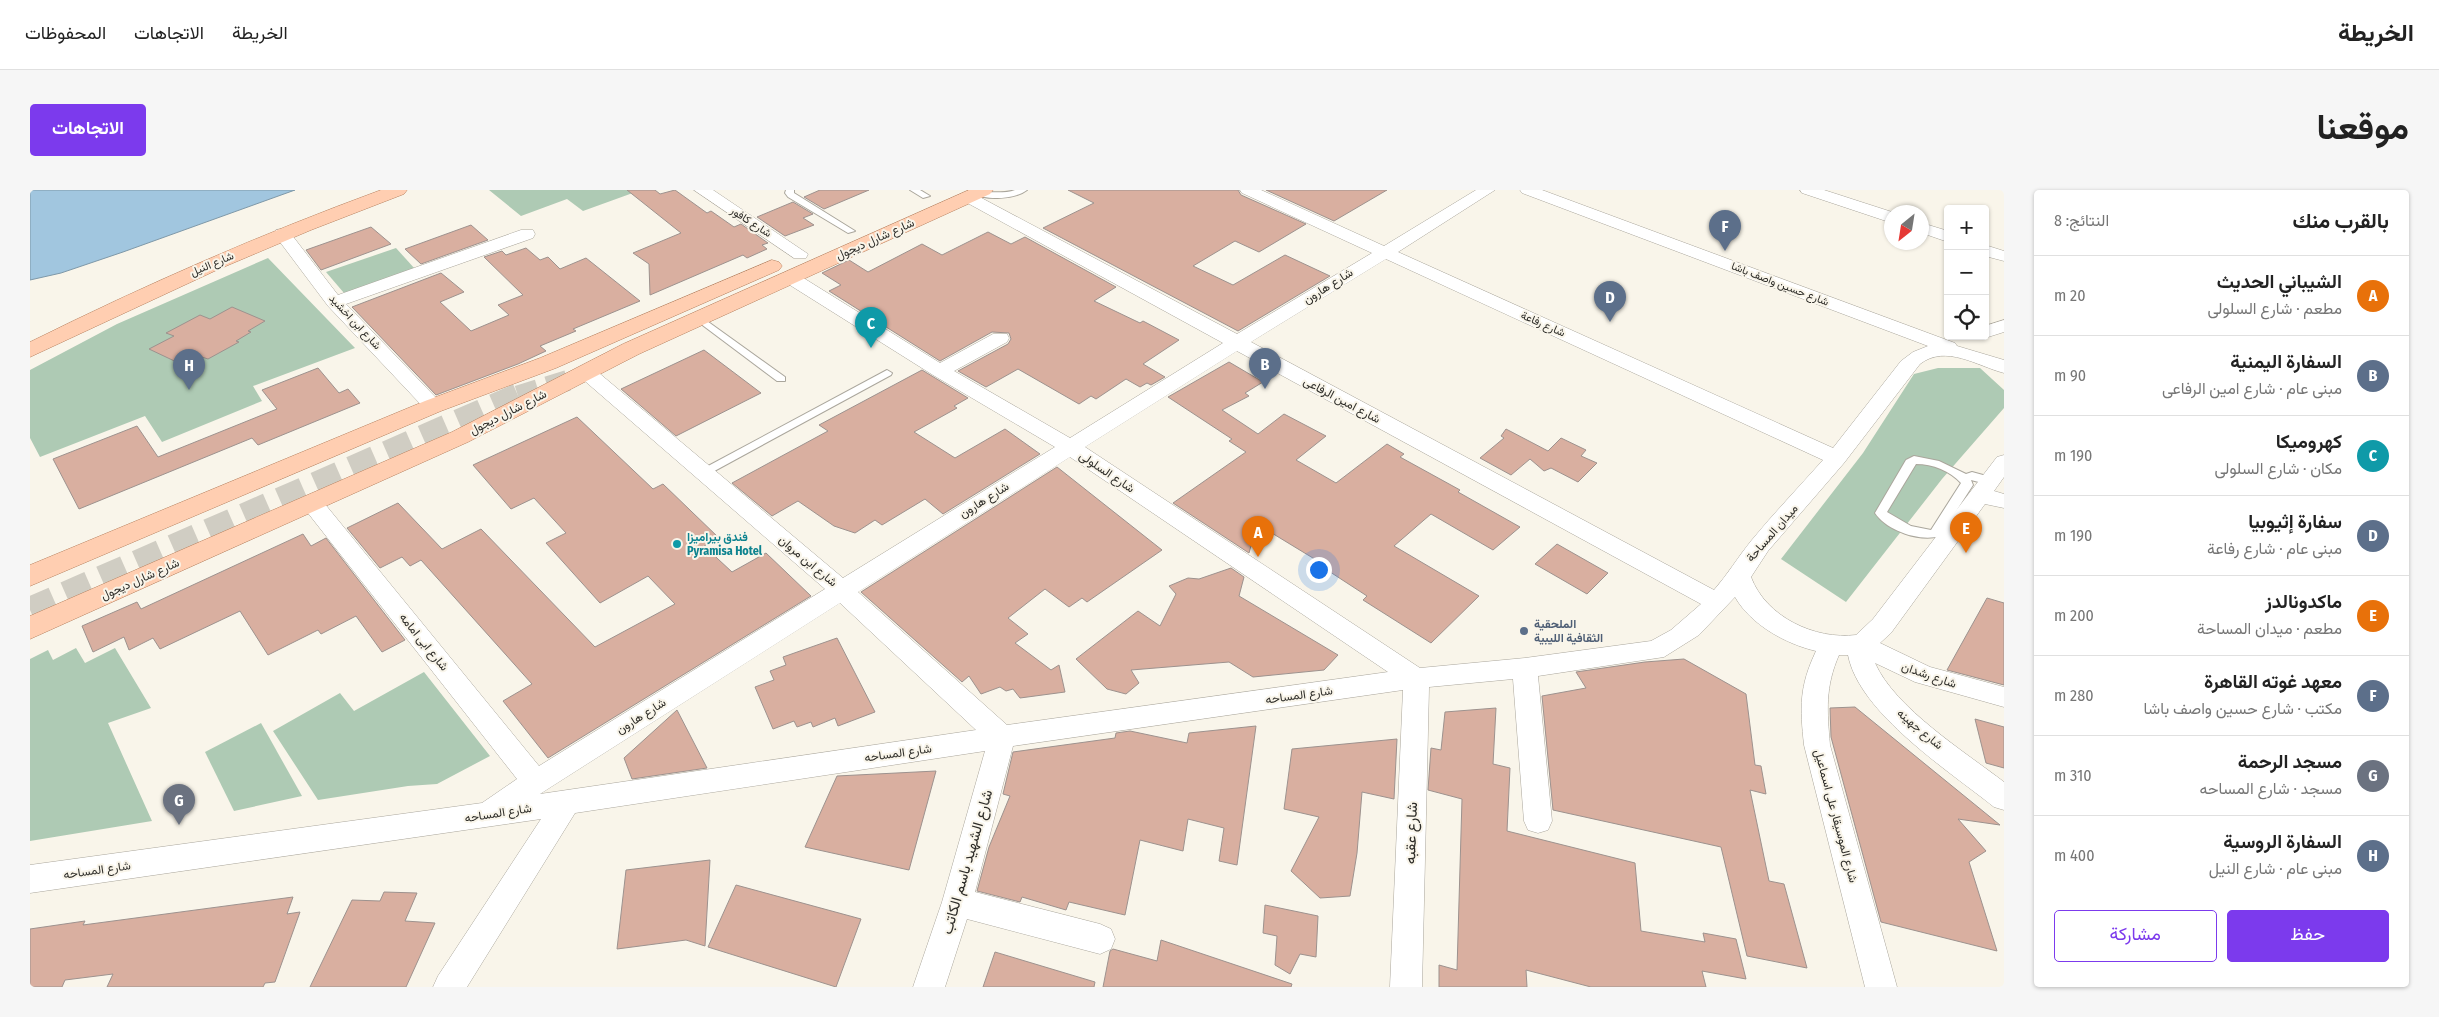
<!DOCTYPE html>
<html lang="ar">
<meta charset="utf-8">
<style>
:root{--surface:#fff;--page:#f6f6f6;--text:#222;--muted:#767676;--line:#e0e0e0;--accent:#7c3aed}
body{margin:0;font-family:"Fira Sans Condensed",Vazirmatn,sans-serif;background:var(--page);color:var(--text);direction:rtl}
.controls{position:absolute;right:15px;top:15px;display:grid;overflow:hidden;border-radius:5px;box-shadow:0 1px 4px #0004}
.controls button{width:45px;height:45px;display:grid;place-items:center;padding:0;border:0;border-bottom:1px solid var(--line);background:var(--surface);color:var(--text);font:25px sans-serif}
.compass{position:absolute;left:1854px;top:15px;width:45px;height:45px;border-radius:50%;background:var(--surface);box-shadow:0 1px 4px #0004;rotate:210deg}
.you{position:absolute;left:1288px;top:379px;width:18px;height:18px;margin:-12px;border:4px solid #fff;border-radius:50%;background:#1a73e8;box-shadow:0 0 0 8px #1a73e833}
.badge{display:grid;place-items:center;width:32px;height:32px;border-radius:50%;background:var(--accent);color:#fff;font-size:16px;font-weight:700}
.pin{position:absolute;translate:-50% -41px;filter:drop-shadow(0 1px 2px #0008)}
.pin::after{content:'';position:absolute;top:26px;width:18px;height:15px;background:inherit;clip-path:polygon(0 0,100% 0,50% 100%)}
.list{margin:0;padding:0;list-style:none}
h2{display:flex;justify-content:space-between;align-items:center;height:65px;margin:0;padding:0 20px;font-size:21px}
h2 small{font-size:16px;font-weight:400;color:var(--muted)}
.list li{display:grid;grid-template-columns:32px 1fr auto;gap:15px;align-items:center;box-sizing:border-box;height:80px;padding:0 20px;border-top:1px solid var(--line)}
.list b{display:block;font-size:19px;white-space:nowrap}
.list p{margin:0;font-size:16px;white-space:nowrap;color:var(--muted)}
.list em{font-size:16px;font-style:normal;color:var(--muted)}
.actions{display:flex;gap:10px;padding:15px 20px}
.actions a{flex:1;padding:11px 0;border:1px solid var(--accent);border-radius:5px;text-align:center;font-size:18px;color:var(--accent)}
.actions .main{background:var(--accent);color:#fff}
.icon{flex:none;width:28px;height:28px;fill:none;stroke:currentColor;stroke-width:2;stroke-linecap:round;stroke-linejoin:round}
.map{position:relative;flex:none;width:1974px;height:797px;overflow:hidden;direction:ltr;border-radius:5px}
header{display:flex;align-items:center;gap:30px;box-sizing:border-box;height:70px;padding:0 25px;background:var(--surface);border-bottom:1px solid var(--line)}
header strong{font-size:24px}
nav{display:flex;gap:28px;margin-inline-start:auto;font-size:18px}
.intro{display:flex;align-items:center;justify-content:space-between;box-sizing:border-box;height:120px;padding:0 30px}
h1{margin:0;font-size:35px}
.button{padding:12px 22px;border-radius:5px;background:var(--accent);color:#fff;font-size:18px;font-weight:700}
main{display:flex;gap:30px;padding:0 30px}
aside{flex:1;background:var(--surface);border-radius:5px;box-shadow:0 1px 4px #0004}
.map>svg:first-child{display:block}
.green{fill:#aecab4}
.water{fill:#a1c6df;stroke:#7e98a8}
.building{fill:#d9afa0;stroke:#9d928e}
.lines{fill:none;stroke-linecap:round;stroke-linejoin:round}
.primary-tunnel-far1{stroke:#d0cdc3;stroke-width:21;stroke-dasharray:21 10;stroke-linecap:butt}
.primary-tunnel{stroke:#d0cdc3;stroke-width:26;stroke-dasharray:26 13;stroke-linecap:butt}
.lane-casing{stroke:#aaa69c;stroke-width:2}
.street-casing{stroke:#aaa69c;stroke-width:1}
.primary-casing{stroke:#b6805f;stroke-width:1}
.lane{fill:#fff;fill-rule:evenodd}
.street{fill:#fff;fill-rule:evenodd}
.primary{fill:#ffceb1;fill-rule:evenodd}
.culture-dot{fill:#0f9aa8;stroke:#f9f5ea;stroke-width:2}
.service-dot{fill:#5c6f8a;stroke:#f9f5ea;stroke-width:2}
.labels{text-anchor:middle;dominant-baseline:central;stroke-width:4;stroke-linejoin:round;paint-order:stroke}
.far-street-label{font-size:11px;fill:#2d2c28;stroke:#f9f5ea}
.street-label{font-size:12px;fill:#2d2c28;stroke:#f9f5ea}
.culture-label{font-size:12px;font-weight:bold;fill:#0d838f;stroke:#f9f5ea;text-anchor:start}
.service-label{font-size:12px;font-weight:bold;fill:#4e5e75;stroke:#f9f5ea;text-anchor:start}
.near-street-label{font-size:15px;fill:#2d2c28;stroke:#f9f5ea}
</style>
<header>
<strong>الخريطة</strong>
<nav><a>الخريطة</a><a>الاتجاهات</a><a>المحفوظات</a></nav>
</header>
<div class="intro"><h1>موقعنا</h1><a class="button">الاتجاهات</a></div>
<main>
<aside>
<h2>بالقرب منك<small>النتائج: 8</small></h2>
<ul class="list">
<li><span class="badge" style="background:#e8710a">A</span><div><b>الشيباني الحديث</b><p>مطعم · شارع السلولى</p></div><em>20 m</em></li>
<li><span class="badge" style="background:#5c6f8a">B</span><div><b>السفارة اليمنية</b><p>مبنى عام · شارع امين الرفاعى</p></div><em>90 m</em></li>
<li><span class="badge" style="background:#0f9aa8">C</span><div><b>كهروميكا</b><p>مكان · شارع السلولى</p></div><em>190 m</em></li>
<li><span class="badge" style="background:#5c6f8a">D</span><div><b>سفارة إثيوبيا</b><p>مبنى عام · شارع رفاعة</p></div><em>190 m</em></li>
<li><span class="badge" style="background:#e8710a">E</span><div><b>ماكدونالدز</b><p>مطعم · ميدان المساحة</p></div><em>200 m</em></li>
<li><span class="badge" style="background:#5c6f8a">F</span><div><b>معهد غوته القاهرة</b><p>مكتب · شارع حسين واصف باشا</p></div><em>280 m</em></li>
<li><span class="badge" style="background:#6b7280">G</span><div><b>مسجد الرحمة</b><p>مسجد · شارع المساحه</p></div><em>310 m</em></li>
<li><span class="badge" style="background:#5c6f8a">H</span><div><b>السفارة الروسية</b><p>مبنى عام · شارع النيل</p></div><em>400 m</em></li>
</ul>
<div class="actions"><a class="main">حفظ</a><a>مشاركة</a></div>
</aside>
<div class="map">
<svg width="1974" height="797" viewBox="0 0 1974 797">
<rect width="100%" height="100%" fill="#f9f5ea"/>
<!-- green -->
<g class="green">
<path d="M459 0H611L553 21 537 9 491 26Z"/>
<path d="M366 58 385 79 314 103 296 82Z"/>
<path d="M238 68 325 158 223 196 232 211 132 252 115 226 10 267 0 248V180L87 134Z"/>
<path d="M1908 178H1950L1974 200V218L1912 289 1816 412 1751 369 1833 263 1884 184Z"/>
<path d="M46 458 55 473 85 458 121 518 78 533 122 631 0 651V469L18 460 23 470Z"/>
<path d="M394 482 460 566 407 594 378 596 288 610 243 541 310 503 324 521Z"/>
<path d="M231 533 272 606 204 621 175 562Z"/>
</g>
<!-- water -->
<path class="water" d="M0 0H265L93 62 31 83 0 90Z"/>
<!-- building -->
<g class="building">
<path d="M597 0H625L630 4 645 0 677 23 681 21 704 37 711 34 738 53 732 55 737 59 717 68 713 65 620 105 619 74 603 63 651 43Z"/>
<path d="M790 0H839L794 19 774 7Z"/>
<path d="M1038 0H1208L1211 5 1276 34 1229 62 1205 51 1163 76 1203 95 1255 65 1300 86 1208 141 1013 38 1064 13Z"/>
<path d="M1236 0H1357L1304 31Z"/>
<path d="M763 12 783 24 773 28 784 35 755 46 727 27Z"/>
<path d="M441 35 458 50 391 74 375 59Z"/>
<path d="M341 37 361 54 291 80 276 60Z"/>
<path d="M958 42 981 54 995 47 1086 97 1064 111 1110 133 1113 131 1149 150 1113 174 1135 187 1121 195 1117 193 1110 197 1096 189 1066 209 1061 206 1049 214 988 179 956 197 928 181 978 154 981 149 979 143 962 142 910 171 799 101 811 95 792 83 819 70 838 82 892 54 912 65Z"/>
<path d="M496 58 510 70 518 67 530 79 556 68 610 111 543 139 546 141 510 156 516 161 488 174 406 205 322 117 411 83 434 102 410 112 441 141 479 125 468 115 493 105 454 67 472 61 476 65Z"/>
<path d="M202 117 235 131 218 141 221 142 206 151 209 152 178 169 172 167 155 176 119 159 144 146 136 143 170 125 180 129Z"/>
<path d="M674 160 731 203 646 246 591 199Z"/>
<path d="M1199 172 1233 192 1215 203 1219 206 1192 220 1228 244 1254 224 1296 246 1266 270 1306 293 1357 254 1374 264 1370 267 1430 300 1428 302 1490 337 1463 360 1401 324 1364 356 1449 406 1401 453 1333 410 1337 406 1294 378 1296 376 1227 334 1219 363 1143 313 1216 262 1199 251 1202 249 1138 207Z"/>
<path d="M288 178 309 203 318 199 330 213 228 255 222 248 49 319 23 269 107 236 128 267 247 219 232 200Z"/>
<path d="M892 180 938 208 924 216 927 218 884 242 925 268 975 239 1010 264 913 324 895 309 852 335 845 330 825 343 804 336 768 311 742 326 702 293 798 241 789 235Z"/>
<path d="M547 227 623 299 633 294 689 348 674 356 702 382 736 363 781 406 518 568 473 511 502 494 391 370 380 376 372 367 350 378 317 338 368 313 412 359 451 339 565 457 645 414 618 386 570 413 516 353 536 343 504 308 481 319 443 275Z"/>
<path d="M1476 239 1518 261 1531 248 1556 260 1551 266 1567 273 1548 292 1521 278 1514 281 1500 269 1481 285 1450 268 1474 248 1471 246Z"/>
<path d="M1027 277 1132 360 1057 412 1052 408 1039 417 1015 399 978 428 998 444 985 453 1021 480 1029 475 1035 502 990 508 983 499 976 501 970 497 951 504 939 486 932 492 831 402Z"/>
<path d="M273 344 281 356 296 348 375 450 352 462 326 426 291 444 288 440 238 465 210 421 130 459 123 448 99 460 94 447 63 462 52 436 107 412 111 419Z"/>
<path d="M1527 354 1578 383 1557 404 1505 374Z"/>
<path d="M1201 378 1214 387 1209 406 1308 465 1294 480 1223 487 1199 472 1101 480 1109 493 1096 504 1077 499 1046 469 1108 421 1130 436 1146 404 1139 396 1158 388 1169 389Z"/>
<path d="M1957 408 1974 413V495L1917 480Z"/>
<path d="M807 448 845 522 808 536 805 528 783 537 781 532 767 537 764 531 743 539 725 497 744 490 740 481 756 475 753 467Z"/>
<path d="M1654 469 1716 504 1725 575 1731 576 1736 604 1720 600 1739 691 1754 694 1777 778 1717 766 1691 657 1523 620 1512 506 1556 498 1546 482 1615 472Z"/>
<path d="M1825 517 1970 635 1928 629 1956 661 1939 672 1967 761 1851 732 1801 547 1800 518Z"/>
<path d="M1466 518 1463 574 1480 578 1477 641 1605 673 1611 741 1675 752 1673 743 1706 749 1716 789 1672 781 1676 797H1561L1496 780 1497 797H1409V775L1427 780 1432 609 1398 600 1401 558 1411 560 1415 522Z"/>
<path d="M647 520 677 578 602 589 594 568Z"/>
<path d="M1945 529 1974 537V578L1956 573Z"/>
<path d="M1226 536 1207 675 1189 671 1194 638 1158 629 1153 661 1110 650 1095 725 1039 712 1036 720 992 707 990 712 947 701 959 657 980 606 973 604 983 562 1085 548 1086 543 1100 541 1157 553 1159 543Z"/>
<path d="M1367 549 1364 609 1332 602 1327 663 1320 706 1290 708 1261 681 1289 627 1254 619 1262 559Z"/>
<path d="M906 581 879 680 775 657 807 586Z"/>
<path d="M680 670 675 756 656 750 587 759 596 680Z"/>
<path d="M706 695 831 729 806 797 678 757Z"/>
<path d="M354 702 387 703 375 731 405 733 376 797H280L322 710 350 711Z"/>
<path d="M263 707 257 724 270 722 245 792 235 793 233 797H77L83 784 35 790 32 797H0V739L55 731 53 735Z"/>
<path d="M1235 715 1288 726 1286 767 1270 764 1260 784 1245 775 1247 746 1233 743Z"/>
<path d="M1131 750 1262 794 1261 797H1073L1080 761 1083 759 1127 771Z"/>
<path d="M965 762 1065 792 1064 797H953Z"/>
</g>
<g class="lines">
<!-- primary-tunnel-far1 -->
<path class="primary-tunnel-far1" d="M488 206 539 190"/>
<!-- primary-tunnel -->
<path class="primary-tunnel" d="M0 420 491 205"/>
<defs>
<g id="lane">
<path d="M756 0H764V3L825 41 818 43 758 7 755 3Z"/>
<path d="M880 0H890L900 6 893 8Z"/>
<path d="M985 0H997C986 9 955 11 944 3 951 0 972 5 985 0Z"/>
<path d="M670 126 755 187V191H747L667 131 665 129Z"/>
<path d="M857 180 862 183 861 185 677 285H669L667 282Z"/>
<path d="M1884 266 1909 271 1936 284 1942 282 1964 288 1966 291 1960 295 1941 290 1943 295 1910 346C1890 352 1857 341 1845 323L1876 270ZM1886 274C1903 274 1920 281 1931 293L1901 340 1881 336 1857 322Z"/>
</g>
<g id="street">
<path d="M664 0H683L778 64 776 68H764Z"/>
<path d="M1210 0H1231L1354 56 1446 0H1465L1368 62 1803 258 1871 171 1883 162 1898 156 1492 3 1490 0H1512L1925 153 1927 156 1974 170V183C1947 176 1916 154 1890 174L1814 273 1738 361 1721 387C1736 427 1785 450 1826 445L1843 429 1967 267 1974 265V287L1964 301 1974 304V318L1955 314 1861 443 1850 453 1900 477 1974 497V517L1885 492 1845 473C1865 518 1935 562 1974 592V620L1964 617C1919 581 1829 523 1818 465H1809C1795 497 1797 521 1800 555L1867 797H1835L1774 555C1770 517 1769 497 1786 461 1756 454 1721 435 1705 407L1669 445 1634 467 1508 486 1522 631 1518 640 1508 643 1498 640 1494 631 1483 489 1399 497 1392 797H1360L1373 500 983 556 945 702 1070 734 1081 739 1085 749 1081 759 1070 764 937 729 915 797H883L912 712 955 561 545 623 437 797H403L408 786 511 629 0 703V675L452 613 487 589 274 318 271 313 274 308 282 306 290 308 509 576 795 399 549 186 546 182 549 178H563L813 388 1025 257 903 185 755 92 752 88 755 84H767L910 173 963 144H977L979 148 977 152 924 181 1040 248 1193 153 932 10 930 7 938 2 944 4 1207 144 1342 63 1212 3ZM1356 69 1793 270C1769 297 1744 323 1721 351 1708 367 1698 384 1684 400L1221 152ZM1207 161 1671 414 1641 440 1621 451 1495 468 1390 478 1055 257ZM1040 267 1358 482 977 535 828 402ZM810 413 946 540 510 604Z"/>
<path d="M1770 0H1794L1862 22V33L1772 3Z"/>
<path d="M1892 33 1918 41V52L1892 43Z"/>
<path d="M252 39 258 40 308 105 491 40H503L505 44 503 48 316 114 410 212 413 216 410 220 403 222 396 220 298 116 244 44 246 40Z"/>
<path d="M1955 55 1974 61V71L1955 66Z"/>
<path d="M1974 130V142L1955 148 1950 146H1955V136Z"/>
</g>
<g id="primary">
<path d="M351 0H377L374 4 281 40 189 79 0 167V152C115 95 231 44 351 0Z"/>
<path d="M939 0H963L960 4 609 164 438 252 0 449V426L422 242 593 154Z"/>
<path d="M742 70 749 72 752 76 749 80 526 178 411 221 0 396V375L395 211 510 168Z"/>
</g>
</defs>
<!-- lane casing -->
<use href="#lane" class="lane-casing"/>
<!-- street casing -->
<use href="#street" class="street-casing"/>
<!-- primary casing -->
<use href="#primary" class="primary-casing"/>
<!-- lane -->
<use href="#lane" class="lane"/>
<!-- street -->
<use href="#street" class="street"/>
<!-- primary -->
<use href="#primary" class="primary"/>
</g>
<!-- markers -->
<circle class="culture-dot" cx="647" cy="354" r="5"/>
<circle class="service-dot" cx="1494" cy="441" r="5"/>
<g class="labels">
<!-- far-street labels -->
<g class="far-street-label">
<text transform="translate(721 32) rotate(33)">شارع كافور</text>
<text transform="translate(182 74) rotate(-23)">شارع النيل</text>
<text transform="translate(1750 94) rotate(21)">شارع حسين واصف باشا</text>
<text transform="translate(325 132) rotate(47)">شارع ابن اخشيد</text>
<text transform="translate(1513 134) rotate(24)">شارع رفاعة</text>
</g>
<!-- street labels -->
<g class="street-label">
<text transform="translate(845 49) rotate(-24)">شارع شارل ديجول</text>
<text transform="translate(1298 96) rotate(-32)">شارع هارون</text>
<text transform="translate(1312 210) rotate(28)">شارع امين الرفاعى</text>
<text transform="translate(478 222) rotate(-27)">شارع شارل ديجول</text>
<text transform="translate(1077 282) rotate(34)">شارع السلولى</text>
<text transform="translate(954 310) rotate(-32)">شارع هارون</text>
<text transform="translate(1742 343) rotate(-49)">ميدان المساحة</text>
<text transform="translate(778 371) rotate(40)">شارع ابن مروان</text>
<text transform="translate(110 389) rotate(-24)">شارع شارل ديجول</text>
<text transform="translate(394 452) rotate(51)">شارع ابى امامه</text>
<text transform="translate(1899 485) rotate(19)">شارع رشدان</text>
<text transform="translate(1269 505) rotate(-8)">شارع المساحه</text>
<text transform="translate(611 526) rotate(-32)">شارع هارون</text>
<text transform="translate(1890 539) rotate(40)">شارع جهينه</text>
<text transform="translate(868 563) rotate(-8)">شارع المساحه</text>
<text transform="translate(468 623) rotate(-9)">شارع المساحه</text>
<text transform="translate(1806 626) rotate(75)">شارع الموسيقار على اسماعيل</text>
<text transform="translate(67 680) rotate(-8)">شارع المساحه</text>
</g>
<!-- culture labels -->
<g class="culture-label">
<text x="657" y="347">فندق بيراميزا<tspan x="657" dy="14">Pyramisa Hotel</tspan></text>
</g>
<!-- service labels -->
<g class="service-label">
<text x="1504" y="434">الملحقية<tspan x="1504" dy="14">الثقافية الليبية</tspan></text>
</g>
<!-- near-street labels -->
<g class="near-street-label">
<text transform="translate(1381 643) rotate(-88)">شارع عقبه</text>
<text transform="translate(937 672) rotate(-74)">شارع الشهيد باسم الكاتب</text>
</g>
</g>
</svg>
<div class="controls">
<button>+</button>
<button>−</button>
<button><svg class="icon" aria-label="locate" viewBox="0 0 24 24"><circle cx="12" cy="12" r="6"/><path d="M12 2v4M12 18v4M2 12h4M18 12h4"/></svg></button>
</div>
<svg class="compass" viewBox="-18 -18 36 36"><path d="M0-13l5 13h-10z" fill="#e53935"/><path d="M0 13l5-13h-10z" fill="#767676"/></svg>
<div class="you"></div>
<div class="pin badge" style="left:1228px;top:367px;background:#e8710a">A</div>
<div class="pin badge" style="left:1235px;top:199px;background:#5c6f8a">B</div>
<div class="pin badge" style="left:841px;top:158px;background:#0f9aa8">C</div>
<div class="pin badge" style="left:1580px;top:132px;background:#5c6f8a">D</div>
<div class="pin badge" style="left:1936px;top:363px;background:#e8710a">E</div>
<div class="pin badge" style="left:1695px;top:61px;background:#5c6f8a">F</div>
<div class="pin badge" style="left:149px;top:635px;background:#6b7280">G</div>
<div class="pin badge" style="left:159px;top:200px;background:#5c6f8a">H</div>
</div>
</main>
